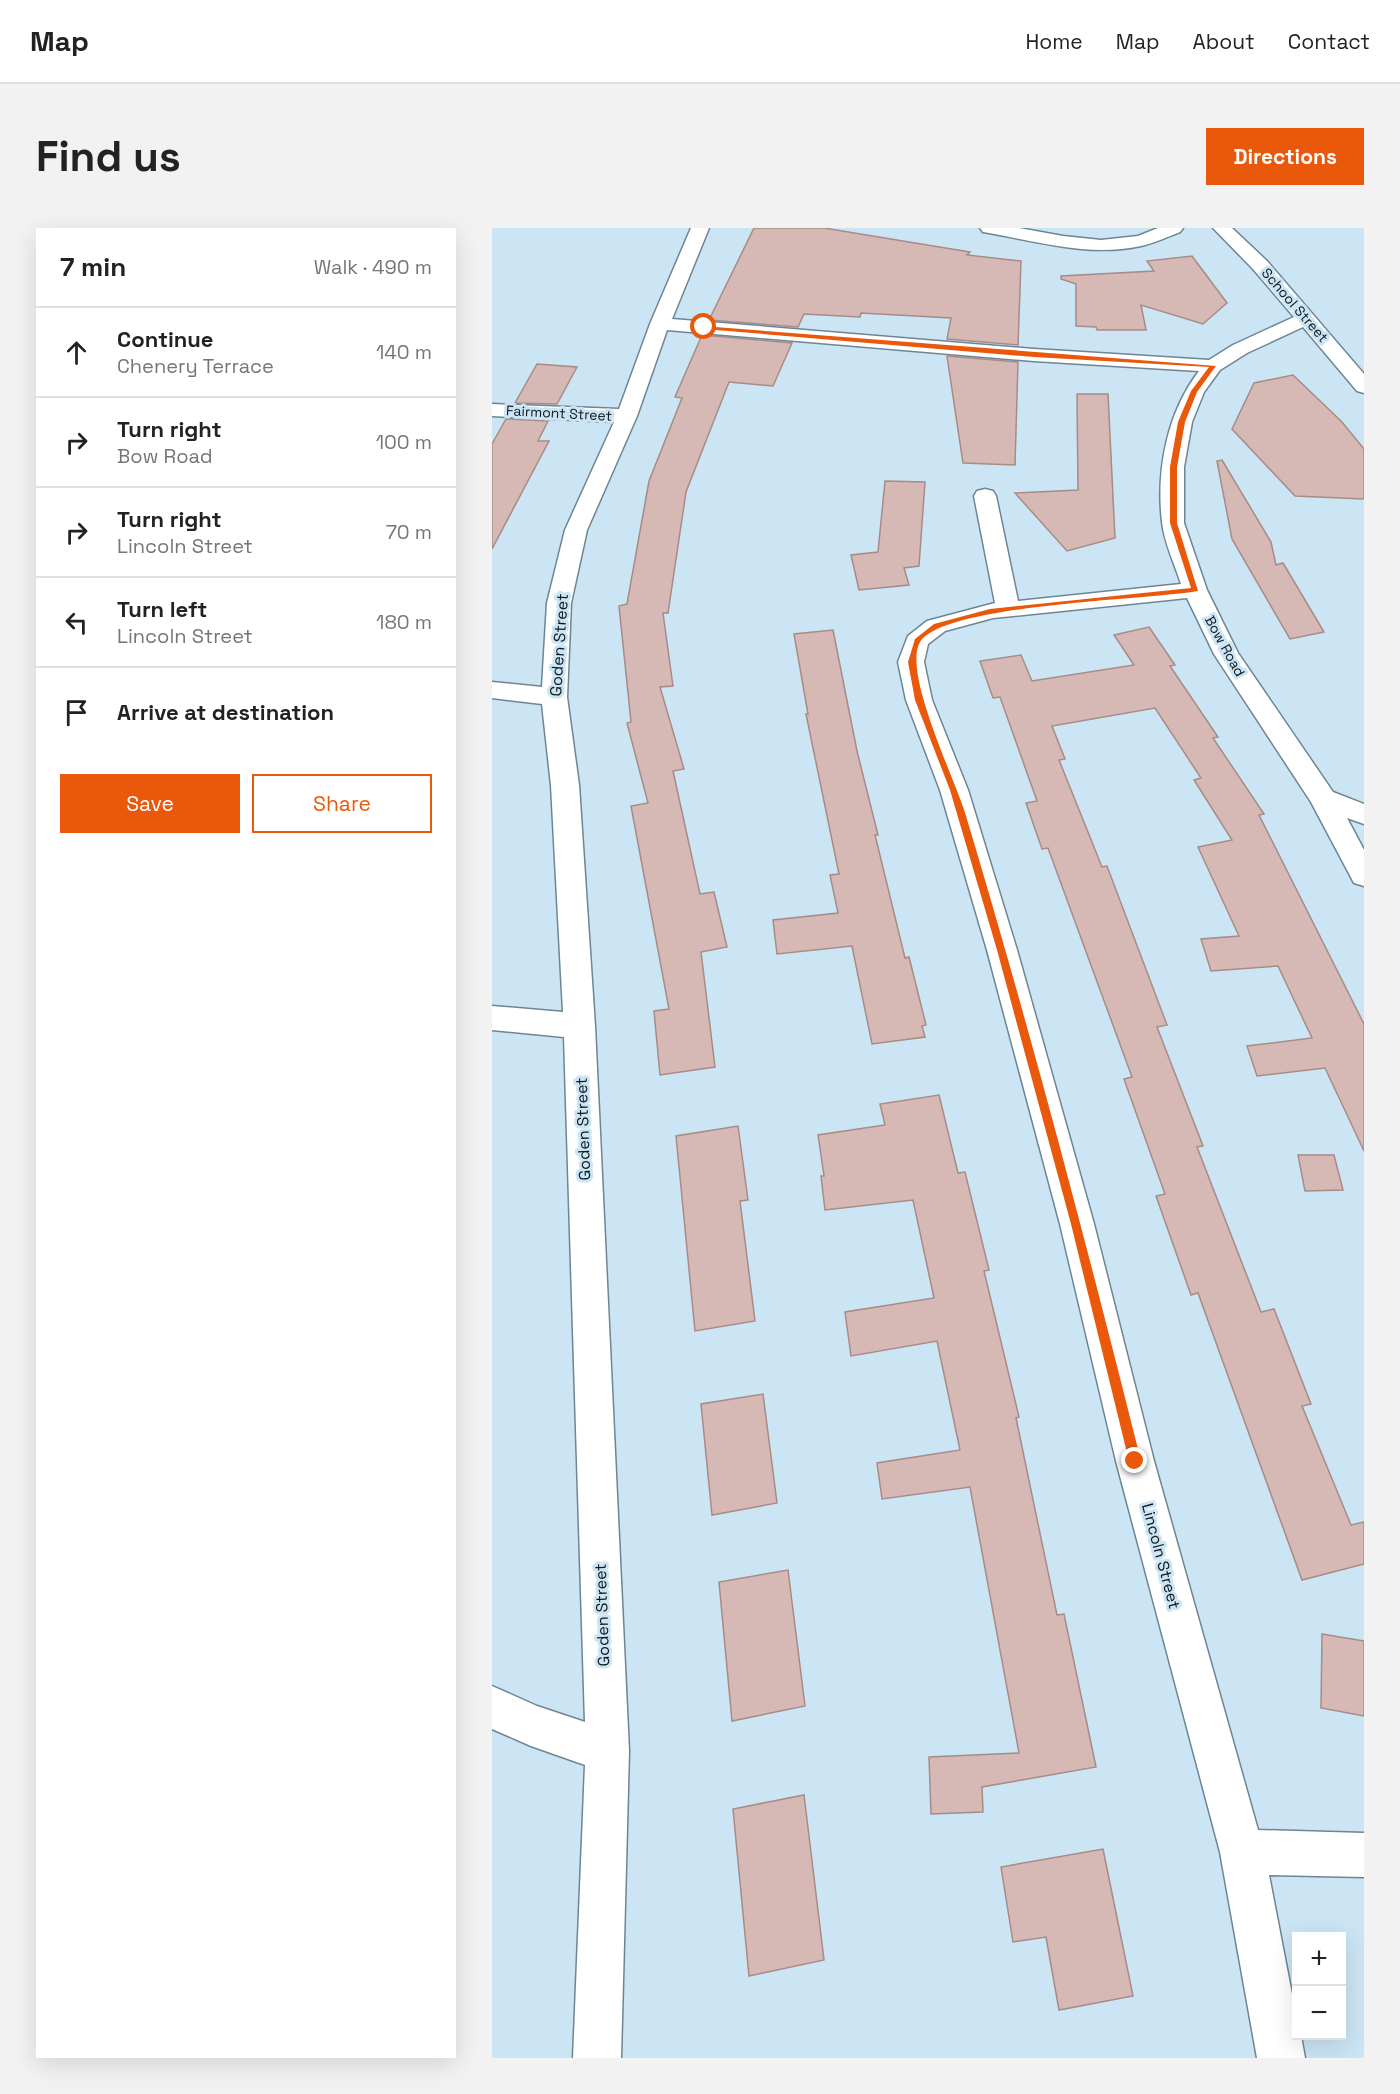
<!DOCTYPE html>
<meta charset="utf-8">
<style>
:root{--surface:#fff;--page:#f2f2f2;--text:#222;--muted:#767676;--line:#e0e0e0;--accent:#ea580c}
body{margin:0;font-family:"Space Grotesk",sans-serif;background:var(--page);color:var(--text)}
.controls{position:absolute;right:18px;bottom:18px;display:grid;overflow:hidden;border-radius:0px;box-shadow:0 6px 24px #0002}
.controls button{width:54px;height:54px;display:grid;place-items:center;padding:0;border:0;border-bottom:2px solid var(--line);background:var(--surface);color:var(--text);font:30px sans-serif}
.stop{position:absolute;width:18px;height:18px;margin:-14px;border:4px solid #ea580c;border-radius:50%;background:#fff}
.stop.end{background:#ea580c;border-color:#fff;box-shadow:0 2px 6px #0008}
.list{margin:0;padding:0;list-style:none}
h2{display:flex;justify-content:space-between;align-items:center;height:78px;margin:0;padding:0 24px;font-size:26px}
h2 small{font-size:20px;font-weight:400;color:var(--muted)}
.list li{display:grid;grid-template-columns:39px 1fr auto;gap:18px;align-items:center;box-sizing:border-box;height:90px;padding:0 24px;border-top:2px solid var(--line)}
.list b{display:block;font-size:22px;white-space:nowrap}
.list p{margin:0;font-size:20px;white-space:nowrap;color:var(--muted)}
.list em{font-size:20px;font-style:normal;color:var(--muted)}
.actions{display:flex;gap:12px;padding:18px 24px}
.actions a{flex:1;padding:14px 0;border:2px solid var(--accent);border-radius:0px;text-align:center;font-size:21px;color:var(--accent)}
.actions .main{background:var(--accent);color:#fff}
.icon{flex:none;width:33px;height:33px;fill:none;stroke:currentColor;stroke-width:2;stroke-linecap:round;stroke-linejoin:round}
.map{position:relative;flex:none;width:872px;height:1830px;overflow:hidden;border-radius:0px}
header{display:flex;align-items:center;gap:36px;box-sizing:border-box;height:84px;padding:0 30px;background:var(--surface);border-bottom:2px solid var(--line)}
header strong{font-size:28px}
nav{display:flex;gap:33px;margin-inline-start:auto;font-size:21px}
.intro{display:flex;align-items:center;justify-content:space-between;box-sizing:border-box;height:144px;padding:0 36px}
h1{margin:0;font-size:42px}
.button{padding:15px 27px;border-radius:0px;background:var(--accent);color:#fff;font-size:21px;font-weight:700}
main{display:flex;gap:36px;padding:0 36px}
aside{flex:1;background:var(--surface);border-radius:0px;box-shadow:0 6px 24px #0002}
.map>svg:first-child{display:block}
.building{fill:#d6b9b5;stroke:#a78b87;stroke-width:1.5}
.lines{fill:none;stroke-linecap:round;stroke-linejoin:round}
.minor-casing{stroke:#6e8593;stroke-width:3}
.minor{fill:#fff;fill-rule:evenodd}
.route{fill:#ea580c}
.labels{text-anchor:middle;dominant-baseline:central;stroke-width:6;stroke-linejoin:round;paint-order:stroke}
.far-street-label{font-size:14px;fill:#0f181d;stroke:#cbe5f4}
.street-label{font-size:16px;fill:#0f181d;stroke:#cbe5f4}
</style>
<header>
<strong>Map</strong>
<nav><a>Home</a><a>Map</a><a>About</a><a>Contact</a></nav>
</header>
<div class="intro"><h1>Find us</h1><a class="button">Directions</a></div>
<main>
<aside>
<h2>7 min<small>Walk · 490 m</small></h2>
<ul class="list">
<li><svg class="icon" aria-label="ahead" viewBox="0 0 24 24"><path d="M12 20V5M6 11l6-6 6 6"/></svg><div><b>Continue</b><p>Chenery Terrace</p></div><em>140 m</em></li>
<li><svg class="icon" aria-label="right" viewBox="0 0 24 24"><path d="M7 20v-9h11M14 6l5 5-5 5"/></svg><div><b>Turn right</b><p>Bow Road</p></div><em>100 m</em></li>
<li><svg class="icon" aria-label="right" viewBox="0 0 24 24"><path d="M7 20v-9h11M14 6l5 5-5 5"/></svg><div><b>Turn right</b><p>Lincoln Street</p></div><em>70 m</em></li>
<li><svg class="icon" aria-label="left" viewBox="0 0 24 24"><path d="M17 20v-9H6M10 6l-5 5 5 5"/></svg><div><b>Turn left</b><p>Lincoln Street</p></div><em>180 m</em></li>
<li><svg class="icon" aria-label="arrive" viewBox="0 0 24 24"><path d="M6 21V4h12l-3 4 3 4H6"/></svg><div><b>Arrive at destination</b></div></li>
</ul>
<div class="actions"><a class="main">Save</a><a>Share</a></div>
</aside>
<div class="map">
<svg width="872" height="1830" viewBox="0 0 872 1830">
<rect width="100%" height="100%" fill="#cbe5f4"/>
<!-- building -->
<g class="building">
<path d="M262 0H332L478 24 475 27 529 33 526 117 455 111 459 90 369 85 368 89 312 86 306 99 217 92Z"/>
<path d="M700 28 735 75 711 96 649 77 654 102H605L604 99 584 98V56L569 51V48L662 43 655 33Z"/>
<path d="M210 107 300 115 281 158 237 154 194 264 176 385H171L181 458 168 459 192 541 181 543 208 666 222 664 235 719 209 724 223 839 168 847 162 783 177 781 139 578 156 575 135 495 139 494 127 378 135 376 157 253 190 170 183 169Z"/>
<path d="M455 128 526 134 523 237 471 235Z"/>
<path d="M45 136 85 139 65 176 23 175Z"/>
<path d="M801 147 850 194 872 221V271L803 268 740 201 762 155Z"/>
<path d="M585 166H616L623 310 575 323 523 265 586 262Z"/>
<path d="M14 191 56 193 46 213H57L0 321V216Z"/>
<path d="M730 232 779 314 784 337 791 335 832 404 798 411 740 311 725 233Z"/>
<path d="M393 253 433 254 427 338 412 340 417 357 367 362 359 327 386 324Z"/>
<path d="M657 399 683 437 678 438 726 509 721 510 772 586 767 587 872 796V923L833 840 765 848 755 818 820 810 786 738 719 743 709 711 747 708 706 619 740 612 702 552 709 550 663 480 560 498 573 531 567 532 610 639 615 638 675 797 665 799 711 918 705 919 769 1084 782 1081 819 1176 810 1178 859 1297 872 1294V1336L810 1352 706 1065 699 1067 664 968 673 966 632 851 640 849 556 620 550 621 534 575 545 573 508 469 501 470 488 433 529 427 540 453 642 437 622 407Z"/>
<path d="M341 402 365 523 386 607H383L413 730 417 729 434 797 430 798 433 809 380 816 360 718 285 726 281 692 346 685 338 647 347 646 314 486H316L302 406Z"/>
<path d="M447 867 466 945 473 944 497 1042 492 1043 527 1189 524 1190 565 1387 572 1386 604 1539 490 1559 491 1584 439 1586 437 1529 527 1525 478 1259 390 1271 385 1235 468 1222 445 1113 359 1128 353 1084 442 1070 421 972 333 982 329 948H332L326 907 393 897 388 876Z"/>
<path d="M246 898 256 972 248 973 263 1093 203 1103 184 908Z"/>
<path d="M806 927H842L851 962 813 963Z"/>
<path d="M271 1166 285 1275 220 1287 209 1176Z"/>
<path d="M296 1342 313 1478 240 1493 227 1354Z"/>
<path d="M830 1406 872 1413V1488L829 1480Z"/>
<path d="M312 1567 332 1732 257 1748 241 1581Z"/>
<path d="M611 1621 641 1768 567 1782 554 1709 521 1714 509 1639Z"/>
</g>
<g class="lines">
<defs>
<g id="minor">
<path d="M199 0H217L180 91 542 121 717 132 741 117 802 89 761 41 721 0H740L775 33 872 146V165L865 163 811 99 755 125 728 142 712 164 700 194 692 239V295L715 362 746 425 841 564 872 576V596L855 590 872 622V658L862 655 819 574 722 426 695 370 501 390 453 403 436 416 432 434 440 472 476 562 525 722 602 996 662 1233 766 1602 872 1605V1649L777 1647 804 1787V1808H809L813 1830H765L728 1624 624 1233 568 996 495 722 448 562 414 472 406 434 416 408 435 393 503 375 482 268 485 263 493 261 501 263 504 268 526 373 689 356C683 337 672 314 670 294 664 242 675 185 707 143L542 133 175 102 145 188 95 302 79 375 75 469 87 557 103 798 137 1523 129 1830H81L93 1537 39 1518 0 1501V1458L45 1478 93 1494 72 809 0 802V778L71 784 59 557 50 476 0 470V454L50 459 55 375 73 302 122 194 0 188V176L127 181 158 96Z"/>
<path d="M488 0H527L571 8 609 12 646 8 666 0H691L688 4C675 9 663 15 649 18 598 29 547 14 497 5L491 4Z"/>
</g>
</defs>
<!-- minor casing -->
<use href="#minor" class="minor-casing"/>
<!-- minor -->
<use href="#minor" class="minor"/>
</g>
<!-- route -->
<path class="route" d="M210 98 724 138 705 164 693 194 685 239V295L706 363C656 372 452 376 428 414 410 444 464 553 474 588 538 801 595 1017 649 1233L643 1238 637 1233 579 996 505 722 458 562 423 472 416 434 423 411 442 396 498 381 699 360 678 295V239L686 194 699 163 717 139 542 129 212 101Z"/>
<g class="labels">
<!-- far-street labels -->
<g class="far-street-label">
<text transform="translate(803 77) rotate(49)">School Street</text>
<text transform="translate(67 185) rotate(3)">Fairmont Street</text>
<text transform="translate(733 418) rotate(61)">Bow Road</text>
</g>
<!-- street labels -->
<g class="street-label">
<text transform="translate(67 417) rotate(-86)">Goden Street</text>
<text transform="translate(91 901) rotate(-92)">Goden Street</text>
<text transform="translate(669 1328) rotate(75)">Lincoln Street</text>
<text transform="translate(110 1387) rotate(-92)">Goden Street</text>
</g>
</g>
</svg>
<div class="controls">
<button>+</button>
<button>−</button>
</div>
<div class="stop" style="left:212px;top:99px"></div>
<div class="stop end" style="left:643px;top:1233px"></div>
</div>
</main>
